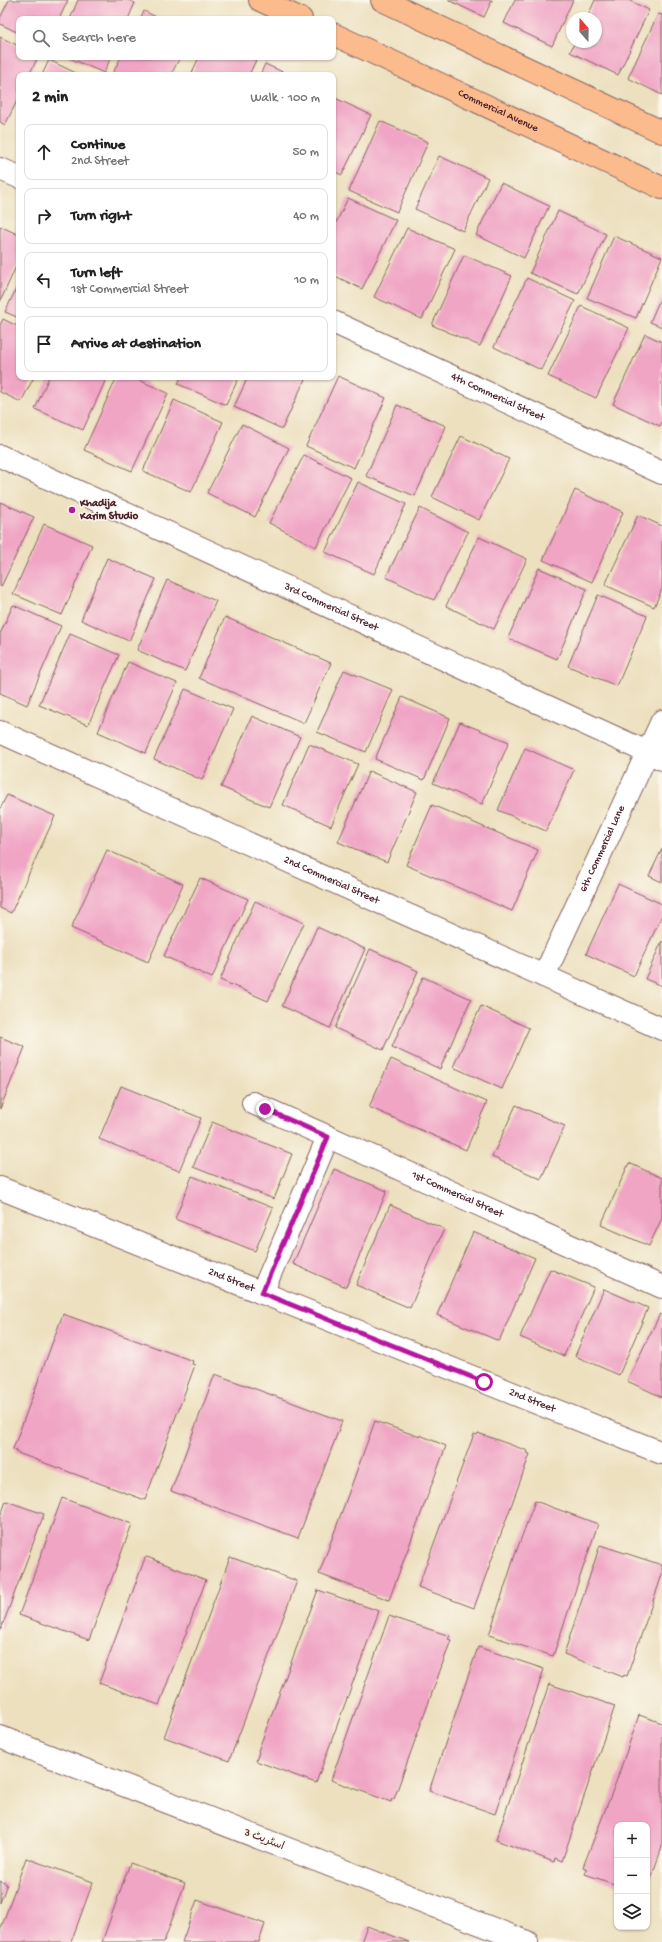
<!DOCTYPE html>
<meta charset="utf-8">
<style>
:root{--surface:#fff;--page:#f2f2f2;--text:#222;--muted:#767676;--line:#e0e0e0}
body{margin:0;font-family:"Gochi Hand","Playpen Sans Arabic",sans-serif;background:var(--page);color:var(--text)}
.controls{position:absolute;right:12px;bottom:12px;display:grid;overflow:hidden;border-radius:8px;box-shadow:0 1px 3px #0004}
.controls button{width:36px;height:36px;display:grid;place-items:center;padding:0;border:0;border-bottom:1px solid var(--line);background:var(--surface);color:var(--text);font:20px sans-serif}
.compass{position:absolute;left:566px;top:12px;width:36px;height:36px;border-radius:50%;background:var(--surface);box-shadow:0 1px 3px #0004;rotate:340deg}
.stop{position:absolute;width:12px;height:12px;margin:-9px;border:3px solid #b5179e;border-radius:50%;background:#fff}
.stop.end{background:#b5179e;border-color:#fff;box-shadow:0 1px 4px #0008}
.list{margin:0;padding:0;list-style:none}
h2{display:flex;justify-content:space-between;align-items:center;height:52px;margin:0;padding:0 16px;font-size:17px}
h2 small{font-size:13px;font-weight:400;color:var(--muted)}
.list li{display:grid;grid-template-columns:26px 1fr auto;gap:12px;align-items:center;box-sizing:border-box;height:56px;margin:0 8px 8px;padding:0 8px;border:1px solid var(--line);border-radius:8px}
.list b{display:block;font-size:15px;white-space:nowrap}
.list p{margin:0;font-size:13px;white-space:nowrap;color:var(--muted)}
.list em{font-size:13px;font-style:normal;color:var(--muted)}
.icon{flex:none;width:22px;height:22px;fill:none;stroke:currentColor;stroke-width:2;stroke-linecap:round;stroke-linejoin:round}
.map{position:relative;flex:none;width:662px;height:1942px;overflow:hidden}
.search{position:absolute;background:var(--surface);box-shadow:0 1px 3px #0004;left:16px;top:16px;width:320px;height:44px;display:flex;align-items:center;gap:10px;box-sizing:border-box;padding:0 14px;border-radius:8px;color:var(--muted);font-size:15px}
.panel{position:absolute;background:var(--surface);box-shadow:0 1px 3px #0004;left:16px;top:72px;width:320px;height:308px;border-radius:8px}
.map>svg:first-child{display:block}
.building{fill:#f0a5c5}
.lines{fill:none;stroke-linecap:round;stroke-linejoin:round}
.minor-casing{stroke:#83635f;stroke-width:24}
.major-casing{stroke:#83635f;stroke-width:24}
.minor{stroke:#fff;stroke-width:22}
.major{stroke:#fbbb8d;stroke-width:22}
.route{stroke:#b5179e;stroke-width:5}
.poi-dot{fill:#b5179e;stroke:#fbf7ec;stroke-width:1.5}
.labels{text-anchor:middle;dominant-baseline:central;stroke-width:3;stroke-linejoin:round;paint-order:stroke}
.street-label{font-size:11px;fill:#4a1f2b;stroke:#fbf7ec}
.poi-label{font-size:11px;font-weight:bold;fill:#4a1f2b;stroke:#fbf7ec;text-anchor:start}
</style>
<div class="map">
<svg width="662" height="1942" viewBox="0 0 662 1942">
<rect width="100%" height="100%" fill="#fbf7ec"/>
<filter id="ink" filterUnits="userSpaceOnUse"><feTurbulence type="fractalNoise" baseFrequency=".025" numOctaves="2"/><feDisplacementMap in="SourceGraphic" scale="8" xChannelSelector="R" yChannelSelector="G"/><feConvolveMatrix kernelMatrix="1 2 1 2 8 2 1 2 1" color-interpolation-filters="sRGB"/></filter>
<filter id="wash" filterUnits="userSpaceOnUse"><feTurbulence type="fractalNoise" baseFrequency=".012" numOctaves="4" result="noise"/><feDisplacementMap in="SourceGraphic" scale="16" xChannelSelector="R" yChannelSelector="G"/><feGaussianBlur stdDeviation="0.9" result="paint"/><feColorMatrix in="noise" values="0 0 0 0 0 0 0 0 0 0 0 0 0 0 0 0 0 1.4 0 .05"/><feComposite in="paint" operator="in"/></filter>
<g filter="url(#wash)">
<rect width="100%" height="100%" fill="#ede0bf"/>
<g id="blocks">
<!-- building -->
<g class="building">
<path d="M9 0H68L59 19H19V33L0 24V18Z"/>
<path d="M78 0H128L135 3 128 19H70Z"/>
<path d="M448 0H492L484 17Z"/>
<path d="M515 0H573L552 46 504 23Z"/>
<path d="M595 0H628L649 10 618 75 570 52 575 42H596V18H587Z"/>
<path d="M144 11 160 19H140Z"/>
<path d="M658 14 662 15V95L628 78Z"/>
<path d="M0 37 19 46V57H38L29 75H19V97L5 125 0 122Z"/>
<path d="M67 57H111L104 73Z"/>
<path d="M121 57H180L171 75H112Z"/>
<path d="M199 57H248L256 60 249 75H191Z"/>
<path d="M49 60 80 75H42Z"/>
<path d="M265 64 289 75H260Z"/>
<path d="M333 97 371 115 342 175 333 171Z"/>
<path d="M380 121 428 142 397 212 349 191Z"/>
<path d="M439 156 488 178 463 231 415 209Z"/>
<path d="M501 183 549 206 524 258 476 235Z"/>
<path d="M348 198 396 220 362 289 333 275V229Z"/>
<path d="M558 211 606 234 578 294 530 273Z"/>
<path d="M0 226 19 235V260L0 302Z"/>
<path d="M407 228 455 249 422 319 374 297Z"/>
<path d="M614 236 662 257 636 318 587 298Z"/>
<path d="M464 255 512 276 480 346 432 325Z"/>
<path d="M527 278 575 301 541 370 494 347Z"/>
<path d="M19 283V318L5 312Z"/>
<path d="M662 294V327L650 322Z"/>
<path d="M581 306 629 328 596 398 548 376Z"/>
<path d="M3 319 19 327V377H34L21 402 0 392V325Z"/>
<path d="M645 334 662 342V422L660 426 613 404Z"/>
<path d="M338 376 386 398 354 468 306 446Z"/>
<path d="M49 377H107L83 430 35 409Z"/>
<path d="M117 377H132L168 393 132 471 84 450Z"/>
<path d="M181 377H239L226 405 178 384Z"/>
<path d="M248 377H306L282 429 234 407Z"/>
<path d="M174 400 223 422 191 492 143 471Z"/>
<path d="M397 405 446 426 415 496 366 476Z"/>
<path d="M242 424 289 448 255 517 207 493Z"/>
<path d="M461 436 509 459 479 520 432 497Z"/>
<path d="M304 455 351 478 316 547 269 523Z"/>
<path d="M358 482 406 504 374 574 325 552Z"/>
<path d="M575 490 623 512 592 582 543 560Z"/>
<path d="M0 502 34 517 1 587 0 586Z"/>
<path d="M420 508 468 532 434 600 386 577Z"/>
<path d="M638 515 662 526V589L654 607 605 585Z"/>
<path d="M44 524 92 545 62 615 13 594Z"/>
<path d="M479 537 527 559 494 629 446 606Z"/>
<path d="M107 558 156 579 129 641 81 620Z"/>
<path d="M539 568 587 589 557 659 508 638Z"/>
<path d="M167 580 216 601 185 671 137 650Z"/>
<path d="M598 595 647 616 617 686 568 666Z"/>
<path d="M13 605 61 626 27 705 0 693V634Z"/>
<path d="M225 617 331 663 304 723 199 678Z"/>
<path d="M70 634 119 655 88 725 39 705Z"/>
<path d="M128 662 177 683 146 753 98 732Z"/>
<path d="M344 670 393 690 366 752 317 732Z"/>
<path d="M185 689 233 709 202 780 154 759Z"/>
<path d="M402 697 450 718 424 780 375 759Z"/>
<path d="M252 716 300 737 269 807 221 787Z"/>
<path d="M460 722 509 742 482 804 433 783Z"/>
<path d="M309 744 358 764 331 826 283 805Z"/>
<path d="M525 748 574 770 546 831 498 810Z"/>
<path d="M369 771 417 792 387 862 338 842Z"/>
<path d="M7 795 55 816 11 913 0 908V809Z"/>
<path d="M432 805 538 850 512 911 406 865Z"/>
<path d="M662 849V882L649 876Z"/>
<path d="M107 850 183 884 148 962 71 928Z"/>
<path d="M200 878 248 899 212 978 164 956Z"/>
<path d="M618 884 662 904V915L634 976 586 954Z"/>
<path d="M255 901 304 923 268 1001 220 980Z"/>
<path d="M317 927 365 949 330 1028 282 1006Z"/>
<path d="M662 941V986L645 979Z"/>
<path d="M370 949 418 971 383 1050 335 1028Z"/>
<path d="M423 977 471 999 440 1069 392 1047Z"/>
<path d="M481 1006 529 1028 502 1089 453 1067Z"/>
<path d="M0 1037 25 1047 0 1109Z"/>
<path d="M391 1059 487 1102 466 1150 369 1107Z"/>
<path d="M121 1086 201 1118 179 1171 99 1139Z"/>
<path d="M516 1105 565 1126 541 1179 492 1157Z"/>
<path d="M212 1122 292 1154 274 1199 193 1167Z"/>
<path d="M629 1163 662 1178V1218L649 1246 601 1225Z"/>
<path d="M334 1169 387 1191 346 1287 293 1264Z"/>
<path d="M192 1176 273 1208 255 1251 175 1219Z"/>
<path d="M390 1205 444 1229 410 1308 356 1285Z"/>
<path d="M473 1232 535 1258 499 1341 437 1315Z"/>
<path d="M550 1269 594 1287 564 1356 520 1337Z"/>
<path d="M604 1289 648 1308 619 1375 575 1356Z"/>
<path d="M63 1314 193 1361 192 1364 195 1365 145 1500 15 1452 16 1450 13 1449Z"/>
<path d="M660 1314 662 1315V1397L627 1381Z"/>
<path d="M215 1374 342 1421 298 1538 171 1491Z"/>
<path d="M375 1421 420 1437V1435L446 1446 389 1600 319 1574Z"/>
<path d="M478 1433 528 1451 527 1453 530 1454 474 1608 418 1587 474 1434 477 1435Z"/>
<path d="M62 1498 132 1524 89 1640 19 1615Z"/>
<path d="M6 1501 44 1514 0 1632V1518Z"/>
<path d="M535 1501 598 1524 553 1656 489 1635 515 1555Z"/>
<path d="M600 1545 662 1565V1575L627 1676 624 1675 623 1677 564 1654Z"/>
<path d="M147 1557 206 1580 159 1705 99 1683 145 1558Z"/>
<path d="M230 1557 297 1581 229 1761 164 1737Z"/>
<path d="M318 1590 379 1611 316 1783 256 1761 259 1752 258 1751Z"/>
<path d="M389 1616 450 1636 448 1639 451 1640 394 1799H392L391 1802 331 1780Z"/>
<path d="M478 1647 544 1669 495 1814 429 1791Z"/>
<path d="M549 1684 615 1706 562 1861 555 1858 554 1862 496 1840Z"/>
<path d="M639 1715 662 1723V1847L647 1890V1825H617V1885L585 1874 587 1869 583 1867 616 1782Z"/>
<path d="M26 1858 93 1882 71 1942H0V1931Z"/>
<path d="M130 1863 185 1883 164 1942H102Z"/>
<path d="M0 1881 7 1884 0 1903Z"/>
<path d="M197 1900 265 1924 259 1942H182Z"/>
<path d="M367 1926 409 1942H361Z"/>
</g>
</g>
</g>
<g filter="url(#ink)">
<use href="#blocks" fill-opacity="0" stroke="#83635f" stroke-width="1"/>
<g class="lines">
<defs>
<g id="minor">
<path d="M0 169 19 177"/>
<path id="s1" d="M333 322 662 473"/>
<path id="s2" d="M0 456 662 759"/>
<path id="s3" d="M0 732 662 1029"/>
<path id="s4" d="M544 976 662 721"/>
<path id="s5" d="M253 1103 662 1287"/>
<path id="s6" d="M0 1188 662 1453"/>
<path d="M262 1293 328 1137"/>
<path d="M0 1737 527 1942"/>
</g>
<g id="major">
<path d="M260 0 301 19"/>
<path d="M382 0 662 132"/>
<path id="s7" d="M333 34 662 188"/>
</g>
</defs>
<!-- minor casing -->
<use href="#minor" class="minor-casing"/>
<!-- major casing -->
<use href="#major" class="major-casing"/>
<!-- minor -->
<use href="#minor" class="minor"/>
<!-- major -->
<use href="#major" class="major"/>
</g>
</g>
<g class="lines" filter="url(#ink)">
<!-- route -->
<path class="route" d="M265 1109 328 1137 262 1293 484 1382"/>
</g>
<!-- markers -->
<circle class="poi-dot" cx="72" cy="510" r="4"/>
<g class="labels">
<!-- street labels -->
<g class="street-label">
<text stroke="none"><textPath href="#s7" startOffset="182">Commercial Avenue</textPath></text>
<text stroke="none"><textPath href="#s1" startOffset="181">4th Commercial Street</textPath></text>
<text stroke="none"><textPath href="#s2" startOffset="364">3rd Commercial Street</textPath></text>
<text stroke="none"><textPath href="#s4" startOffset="140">6th Commercial Lane</textPath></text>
<text stroke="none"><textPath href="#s3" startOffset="363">2nd Commercial Street</textPath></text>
<text stroke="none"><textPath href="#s5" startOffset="224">1st Commercial Street</textPath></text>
<text stroke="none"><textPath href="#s6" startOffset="249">2nd Street</textPath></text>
<text stroke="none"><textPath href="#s6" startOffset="573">2nd Street</textPath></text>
<text transform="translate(264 1840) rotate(21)">اسٹریٹ 3</text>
</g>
<!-- poi labels -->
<g class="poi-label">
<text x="80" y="504">Khadija<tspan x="80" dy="13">Karim Studio</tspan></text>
</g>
</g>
</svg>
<div class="controls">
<button>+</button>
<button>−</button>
<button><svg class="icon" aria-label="layers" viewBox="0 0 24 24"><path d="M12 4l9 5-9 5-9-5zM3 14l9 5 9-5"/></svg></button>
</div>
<svg class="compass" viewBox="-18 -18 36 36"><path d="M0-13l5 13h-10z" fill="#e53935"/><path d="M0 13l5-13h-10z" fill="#767676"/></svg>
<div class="stop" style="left:484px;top:1382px"></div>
<div class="stop end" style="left:265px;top:1109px"></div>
<div class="search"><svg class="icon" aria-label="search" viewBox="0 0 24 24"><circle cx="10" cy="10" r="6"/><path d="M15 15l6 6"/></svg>Search here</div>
<section class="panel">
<h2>2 min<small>Walk · 100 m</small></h2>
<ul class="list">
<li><svg class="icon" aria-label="ahead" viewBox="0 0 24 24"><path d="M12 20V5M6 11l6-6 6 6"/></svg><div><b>Continue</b><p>2nd Street</p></div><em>50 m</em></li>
<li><svg class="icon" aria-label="right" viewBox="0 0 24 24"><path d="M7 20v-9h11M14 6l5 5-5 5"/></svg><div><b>Turn right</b></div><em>40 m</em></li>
<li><svg class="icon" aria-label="left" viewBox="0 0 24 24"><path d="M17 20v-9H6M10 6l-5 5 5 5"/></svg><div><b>Turn left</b><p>1st Commercial Street</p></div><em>10 m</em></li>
<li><svg class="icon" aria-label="arrive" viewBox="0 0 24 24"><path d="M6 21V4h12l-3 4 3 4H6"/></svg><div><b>Arrive at destination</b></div></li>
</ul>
</section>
</div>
